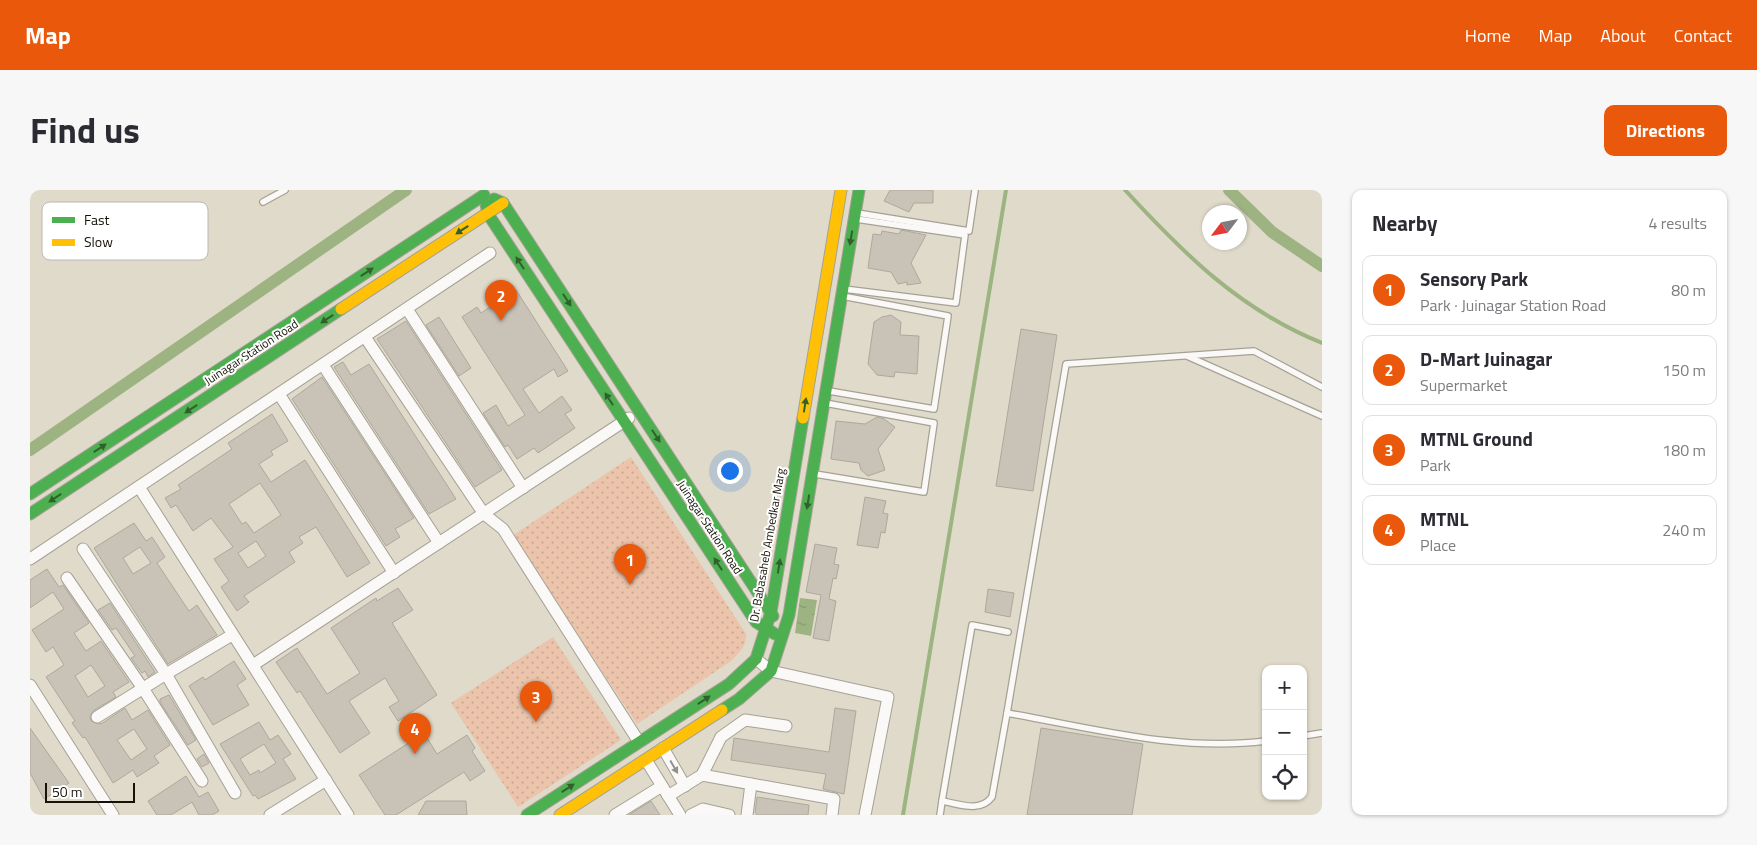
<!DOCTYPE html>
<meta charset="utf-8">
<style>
:root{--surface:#fff;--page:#f7f7f7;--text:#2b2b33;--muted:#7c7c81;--line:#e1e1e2;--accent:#ea580c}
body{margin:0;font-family:"Titillium Web",sans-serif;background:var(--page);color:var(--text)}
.controls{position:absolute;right:15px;bottom:15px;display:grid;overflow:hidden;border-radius:10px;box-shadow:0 1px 4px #0004}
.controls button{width:45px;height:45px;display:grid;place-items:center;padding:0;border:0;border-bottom:1px solid var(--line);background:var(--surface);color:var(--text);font:25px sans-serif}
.compass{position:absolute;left:1172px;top:15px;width:45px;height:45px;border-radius:50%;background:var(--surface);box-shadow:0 1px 4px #0004;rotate:238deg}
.scale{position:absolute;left:15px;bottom:12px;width:90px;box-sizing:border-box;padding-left:5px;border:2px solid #161207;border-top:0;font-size:14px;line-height:18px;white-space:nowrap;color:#161207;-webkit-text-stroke:4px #fff;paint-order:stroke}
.you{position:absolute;left:699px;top:280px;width:18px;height:18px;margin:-12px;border:4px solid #fff;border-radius:50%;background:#1a73e8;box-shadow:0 0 0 8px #1a73e833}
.badge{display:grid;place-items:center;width:32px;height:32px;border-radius:50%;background:var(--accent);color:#fff;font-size:16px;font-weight:700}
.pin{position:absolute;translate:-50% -41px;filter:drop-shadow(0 1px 2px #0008)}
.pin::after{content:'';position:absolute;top:26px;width:18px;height:15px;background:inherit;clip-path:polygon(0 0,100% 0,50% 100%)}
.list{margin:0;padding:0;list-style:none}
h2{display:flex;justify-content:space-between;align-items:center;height:65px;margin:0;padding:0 20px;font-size:21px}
h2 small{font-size:16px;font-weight:400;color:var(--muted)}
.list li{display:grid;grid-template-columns:32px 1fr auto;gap:15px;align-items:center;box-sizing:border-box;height:70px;margin:0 10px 10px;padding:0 10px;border:1px solid var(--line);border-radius:10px}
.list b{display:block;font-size:19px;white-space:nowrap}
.list p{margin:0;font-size:16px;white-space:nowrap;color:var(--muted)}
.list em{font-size:16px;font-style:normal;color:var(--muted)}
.icon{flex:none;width:28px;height:28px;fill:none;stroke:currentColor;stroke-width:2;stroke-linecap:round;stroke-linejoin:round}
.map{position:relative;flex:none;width:1292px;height:625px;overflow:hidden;border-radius:10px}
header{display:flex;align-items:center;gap:30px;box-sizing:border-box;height:70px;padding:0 25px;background:var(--accent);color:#fff}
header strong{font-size:24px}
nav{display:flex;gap:28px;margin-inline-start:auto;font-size:18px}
.intro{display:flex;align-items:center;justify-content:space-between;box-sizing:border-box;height:120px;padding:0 30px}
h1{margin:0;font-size:35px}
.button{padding:12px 22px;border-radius:10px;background:var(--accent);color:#fff;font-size:18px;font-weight:700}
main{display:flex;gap:30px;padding:0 30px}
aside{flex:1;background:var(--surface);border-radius:10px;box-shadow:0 1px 4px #0004}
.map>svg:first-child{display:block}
.park{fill:url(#park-dots)}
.water{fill:url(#water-ripples)}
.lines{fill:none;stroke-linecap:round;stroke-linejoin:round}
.stream{stroke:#9db482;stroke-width:4}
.canal{stroke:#9db482;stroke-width:12}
.building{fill:#c9c2b6;stroke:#aea89c;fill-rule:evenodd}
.lane-casing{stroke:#a6a195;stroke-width:8}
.street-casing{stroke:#a6a195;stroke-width:13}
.fast-casing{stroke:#a6a195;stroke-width:13}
.slow-casing{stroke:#a6a195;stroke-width:13}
.lane{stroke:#faf9f7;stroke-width:5.5}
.street{stroke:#faf9f7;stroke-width:11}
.fast{stroke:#4caf50;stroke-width:11}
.slow{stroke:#ffc107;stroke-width:11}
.rail{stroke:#c7c6c2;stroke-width:4}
.oneway{fill:#31602c}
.oneway2{fill:#93918b}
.labels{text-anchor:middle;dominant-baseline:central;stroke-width:4;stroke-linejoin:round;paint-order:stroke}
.street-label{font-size:12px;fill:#161207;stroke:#fff}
.key{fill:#fff;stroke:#b9b8b5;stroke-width:1}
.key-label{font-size:14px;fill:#161207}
</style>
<header>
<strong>Map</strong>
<nav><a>Home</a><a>Map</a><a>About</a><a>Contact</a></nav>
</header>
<div class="intro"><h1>Find us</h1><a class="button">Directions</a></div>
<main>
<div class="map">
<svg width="1292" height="625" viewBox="0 0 1292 625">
<defs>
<pattern id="park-dots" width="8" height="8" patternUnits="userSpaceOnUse" patternTransform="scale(1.25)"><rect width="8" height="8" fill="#ebc4ab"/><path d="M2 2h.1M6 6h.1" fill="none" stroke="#c9a792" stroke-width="1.8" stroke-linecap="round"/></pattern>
<pattern id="water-ripples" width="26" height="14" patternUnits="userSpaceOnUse" patternTransform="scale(1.25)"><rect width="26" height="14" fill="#9db482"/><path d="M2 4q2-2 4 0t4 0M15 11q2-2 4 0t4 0" fill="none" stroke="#869a6f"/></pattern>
</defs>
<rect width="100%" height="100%" fill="#e0daca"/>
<!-- park -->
<g class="park">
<path d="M601 267 716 444C717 456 709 463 701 471L607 534 482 346Z"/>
<path d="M523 447 591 550 488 617 421 513Z"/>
</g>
<!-- water -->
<path class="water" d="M770 408 787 410 781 446 765 443Z"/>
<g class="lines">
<!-- stream -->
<g class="stream">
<path d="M1095 0C1154 64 1210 120 1292 153"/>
<path d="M873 625 976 0"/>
</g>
<!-- canal -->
<g class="canal">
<path d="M1199 0 1242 42 1292 76"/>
<path d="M0 260 376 0"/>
</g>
</g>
<!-- building -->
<g class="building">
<path d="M860 0H903V13H884L879 22 854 11Z"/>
<path d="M871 40 896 45 881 73 891 93 877 95V92L868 94 861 82 838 78 843 44 851 45 852 41 869 44Z"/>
<path d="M486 100 538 181 528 187 524 179 493 199 509 223 532 206 542 220 535 224 545 238 508 263 504 258 487 269 478 255 475 257 453 223 466 215 478 236 495 225 432 127 447 117 451 123Z"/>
<path d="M861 125 871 132 870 145 889 146 887 184 865 182 864 187 847 185 838 174 844 132 852 127Z"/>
<path d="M409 127 441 178 429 186 396 135Z"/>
<path d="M376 131 472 280 445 297 347 149Z"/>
<path d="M991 139 1027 145 1003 301 966 296Z"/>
<path d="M313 172 321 185 339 174 426 309 399 324 304 177Z"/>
<path d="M292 187 384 328 365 339 370 347 356 356 262 209Z"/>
<path d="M242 224 258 251 241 261 243 265 229 274 241 292 275 270 340 373 317 387 286 337 269 347 273 353 259 362 265 372 214 406 219 412 207 421 191 397 199 391 184 369 203 357 181 328 163 341 146 315 141 318 135 308 151 299 148 295 202 259 198 253ZM230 293 251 325 224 343 216 332 212 334 199 314ZM226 351 236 366 218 378 208 363Z"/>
<path d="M847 227 854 229 865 237 848 259 855 280 838 286 831 280 829 273 801 269 806 231 835 234Z"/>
<path d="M835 307 856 311 853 323 858 324 855 343 851 342 848 358 827 355Z"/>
<path d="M104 333 116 351 122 347 135 367 127 373 159 421 167 415 187 445 138 474 64 358ZM110 357 121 373 103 384 93 368Z"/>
<path d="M785 354 807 358 804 374 809 375 806 389 803 388 799 409 806 411 799 451 783 448 791 405 776 402Z"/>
<path d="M17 379 29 397 33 395 59 433 44 443 56 461 71 451 99 492 83 502 86 507 63 521 60 527 61 531 71 534 95 518 102 530 118 520 140 555 124 566 129 573 107 587 103 580 83 593 55 547 53 548 42 533 45 531 16 487 34 475 23 457 16 462 2 440 34 419 23 402 0 418V390ZM61 475 75 496 58 507 45 486ZM104 539 117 559 101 570 87 550Z"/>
<path d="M368 398 383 420 362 433 407 505 368 531 359 517 369 511 355 488 319 511 340 543 310 563 270 501 267 503 246 472 267 458 297 504 330 483 301 438 346 408 347 411Z"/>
<path d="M958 399 984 403 980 427 955 422Z"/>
<path d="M80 413 125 482 118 487 115 481 112 483 101 468 105 466 86 438 82 440 68 420Z"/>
<path d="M204 471 216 489 207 495 219 515 183 535 159 496 173 487 175 490Z"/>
<path d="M139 505 166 550 158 555 130 512V509Z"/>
<path d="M805 518 826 521 814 604 793 599 796 584 701 570 704 548 799 562Z"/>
<path d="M229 532 240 550 248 545 261 564 253 569 266 589 228 609 225 605 223 606 190 554ZM234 554 246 573 230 583 229 580 220 585 210 569Z"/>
<path d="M0 538 39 593 14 609 0 583Z"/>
<path d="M1011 538 1113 554 1102 625H997Z"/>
<path d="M394 543 407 564 437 545 445 558 442 561 455 581 440 591 434 582 366 625H355L329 585Z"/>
<path d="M174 564 179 573 172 577 167 569Z"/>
<path d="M156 586 169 607 178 602 189 621 182 625H169L162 612 141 625H127L118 611Z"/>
<path d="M727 607 779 615 778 625H727L725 622Z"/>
<path d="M396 611H436L437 625H388Z"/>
<path d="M621 611 630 625H599Z"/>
</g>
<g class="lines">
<defs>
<g id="lane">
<path d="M233 12 255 0"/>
<path d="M827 23 939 41 945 0"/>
<path d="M814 99 926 113 935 45 826 29"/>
<path d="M1157 166 1292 226"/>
<path d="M799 201 904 219 918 126 812 106"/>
<path d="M785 284 894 302 904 233 795 213"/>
<path d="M978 442 942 435 912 611C929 614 950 623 962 607L977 523C1062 538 1149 562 1236 551"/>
<path d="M977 523 1036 174 1224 161 1292 197"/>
<path d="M1273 546 1292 543"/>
<path d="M910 625 912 611"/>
</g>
<g id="street">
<path d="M377 119 493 298"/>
<path d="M335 147 454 324 473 339 609 552"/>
<path d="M293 175 409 353"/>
<path d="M249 204 364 383"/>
<path d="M109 297 318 625"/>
<path d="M53 359 136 484 67 527"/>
<path d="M0 369 460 63"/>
<path d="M37 388 114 500 172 591"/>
<path d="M202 445 136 484 205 603"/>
<path d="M726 469 741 481 858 507 835 625"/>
<path d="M223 475 599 228"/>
<path d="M0 495 83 625"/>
<path d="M633 558 655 596"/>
<path d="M616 570 650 625"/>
<path d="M672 585 691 547 715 530 756 536"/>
<path d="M638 606 672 585 804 609 802 625"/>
<path d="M240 625 296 590"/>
<path d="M585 625 632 596"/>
<path d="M661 625 673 619 699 625"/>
<path d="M717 625 721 594"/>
</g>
<g id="fast">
<path d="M464 9 473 13 743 426"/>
<path d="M456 14 458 24 726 432 745 444"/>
<path d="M0 304 454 5"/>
<path d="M0 324 311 119"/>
<path d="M692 520 709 509 741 481 759 425 829 0"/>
<path d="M497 625 699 494 726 469 741 422 773 228"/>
</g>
<g id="slow">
<path d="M311 119 473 13"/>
<path d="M773 228 811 0"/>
<path d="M530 625 692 520"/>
</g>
</defs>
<!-- lane casing -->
<use href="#lane" class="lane-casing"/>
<!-- street casing -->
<use href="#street" class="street-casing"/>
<!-- fast casing -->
<use href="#fast" class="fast-casing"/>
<!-- slow casing -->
<use href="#slow" class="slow-casing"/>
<!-- lane -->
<use href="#lane" class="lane"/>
<!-- street -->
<use href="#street" class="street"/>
<!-- fast -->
<use href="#fast" class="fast"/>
<!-- slow -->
<use href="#slow" class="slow"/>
<!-- rail -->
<path class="rail" d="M0 1 1 0"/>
</g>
<!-- one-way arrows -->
<defs><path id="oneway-solid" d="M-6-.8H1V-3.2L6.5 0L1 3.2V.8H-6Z" transform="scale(1.25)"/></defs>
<g class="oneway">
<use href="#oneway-solid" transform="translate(432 40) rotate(147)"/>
<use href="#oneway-solid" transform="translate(821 48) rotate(99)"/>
<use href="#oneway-solid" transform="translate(490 73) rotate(-123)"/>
<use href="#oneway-solid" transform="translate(337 82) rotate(-33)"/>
<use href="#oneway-solid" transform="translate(537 110) rotate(57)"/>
<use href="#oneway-solid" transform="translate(297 129) rotate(147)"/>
<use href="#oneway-solid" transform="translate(579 209) rotate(-123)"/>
<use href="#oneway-solid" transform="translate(775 215) rotate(-81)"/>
<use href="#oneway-solid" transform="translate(161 219) rotate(147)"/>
<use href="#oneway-solid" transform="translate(626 246) rotate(57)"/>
<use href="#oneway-solid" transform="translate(70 258) rotate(-33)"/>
<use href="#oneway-solid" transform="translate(25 308) rotate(147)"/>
<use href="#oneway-solid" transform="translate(778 312) rotate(99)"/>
<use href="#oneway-solid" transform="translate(688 374) rotate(-123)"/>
<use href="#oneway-solid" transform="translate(749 376) rotate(-81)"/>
<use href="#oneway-solid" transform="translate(674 510) rotate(-33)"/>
<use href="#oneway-solid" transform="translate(538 598) rotate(-33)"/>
</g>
<use class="oneway2" href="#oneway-solid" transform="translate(644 577) rotate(60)"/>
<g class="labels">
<!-- street labels -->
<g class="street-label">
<text transform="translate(221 162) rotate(-33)">Juinagar Station Road</text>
<text transform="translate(680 337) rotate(57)">Juinagar Station Road</text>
<text transform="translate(737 355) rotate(-80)">Dr. Babasaheb Ambedkar Marg</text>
</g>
</g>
<!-- legend -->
<rect x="12" y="12" width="166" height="58" rx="8" class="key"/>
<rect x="22" y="27" width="23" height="6" fill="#4caf50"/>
<rect x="22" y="49" width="23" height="7" fill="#ffc107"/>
<g class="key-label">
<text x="54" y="35">Fast</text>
<text x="54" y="57">Slow</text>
</g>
</svg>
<div class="controls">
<button>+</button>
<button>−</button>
<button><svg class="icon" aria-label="locate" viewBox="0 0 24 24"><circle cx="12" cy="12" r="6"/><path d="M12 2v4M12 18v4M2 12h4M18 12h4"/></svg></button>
</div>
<svg class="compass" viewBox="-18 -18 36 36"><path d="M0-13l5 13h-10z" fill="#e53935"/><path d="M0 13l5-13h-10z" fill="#7c7c81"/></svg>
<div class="scale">50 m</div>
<div class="you"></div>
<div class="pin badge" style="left:600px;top:395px">1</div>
<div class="pin badge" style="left:471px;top:131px">2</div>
<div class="pin badge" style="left:506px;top:532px">3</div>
<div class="pin badge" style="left:385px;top:564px">4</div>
</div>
<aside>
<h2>Nearby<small>4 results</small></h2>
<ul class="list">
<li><span class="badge">1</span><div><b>Sensory Park</b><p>Park · Juinagar Station Road</p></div><em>80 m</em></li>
<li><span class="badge">2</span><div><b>D-Mart Juinagar</b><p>Supermarket</p></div><em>150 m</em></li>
<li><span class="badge">3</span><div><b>MTNL Ground</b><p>Park</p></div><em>180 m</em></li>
<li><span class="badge">4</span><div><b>MTNL</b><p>Place</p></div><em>240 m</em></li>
</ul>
</aside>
</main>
